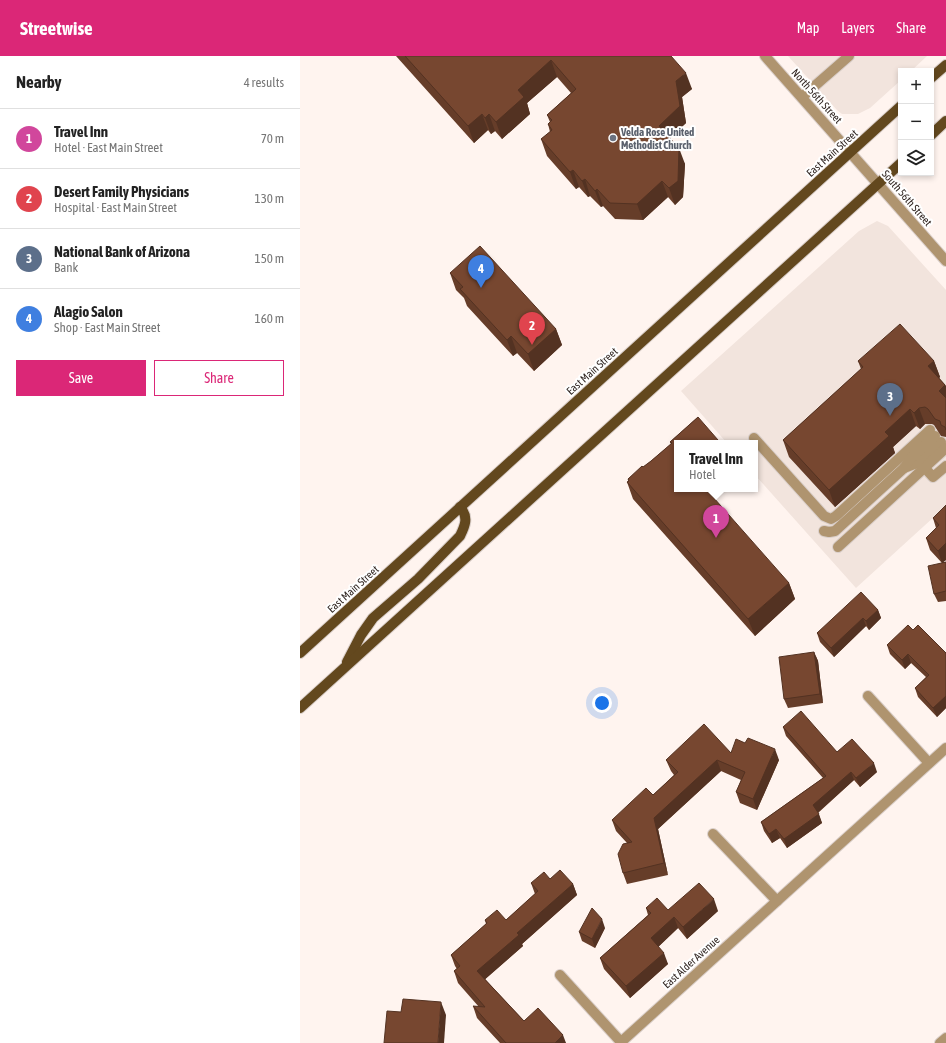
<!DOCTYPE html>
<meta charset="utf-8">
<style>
:root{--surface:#fff;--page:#f2f2f2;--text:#222;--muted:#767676;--line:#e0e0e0;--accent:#db2777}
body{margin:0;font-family:"Asap Condensed",sans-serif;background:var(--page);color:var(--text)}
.controls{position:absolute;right:12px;top:12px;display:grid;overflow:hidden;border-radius:0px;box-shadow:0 2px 6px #0003}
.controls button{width:36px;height:36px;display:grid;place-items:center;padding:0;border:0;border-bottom:1px solid var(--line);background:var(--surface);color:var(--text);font:20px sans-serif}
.you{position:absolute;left:302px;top:647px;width:14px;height:14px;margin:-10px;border:3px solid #fff;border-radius:50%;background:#1a73e8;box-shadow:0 0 0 6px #1a73e833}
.badge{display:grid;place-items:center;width:26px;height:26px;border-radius:50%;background:var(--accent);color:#fff;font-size:13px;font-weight:700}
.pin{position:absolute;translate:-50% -33px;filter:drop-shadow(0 1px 2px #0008)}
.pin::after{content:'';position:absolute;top:21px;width:14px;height:12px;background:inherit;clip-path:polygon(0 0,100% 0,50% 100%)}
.popup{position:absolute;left:374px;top:384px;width:84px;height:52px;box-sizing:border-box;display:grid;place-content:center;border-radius:0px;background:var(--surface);filter:drop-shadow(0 1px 3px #0005);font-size:13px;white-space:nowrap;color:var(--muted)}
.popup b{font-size:15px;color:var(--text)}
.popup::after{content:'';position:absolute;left:50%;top:100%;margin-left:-8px;border:8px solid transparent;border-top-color:var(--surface)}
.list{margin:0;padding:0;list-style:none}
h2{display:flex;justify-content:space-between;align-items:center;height:52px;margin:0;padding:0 16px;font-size:17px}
h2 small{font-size:13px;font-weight:400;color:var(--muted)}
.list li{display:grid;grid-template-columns:26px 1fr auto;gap:12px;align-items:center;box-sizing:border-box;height:60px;padding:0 16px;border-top:1px solid var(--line)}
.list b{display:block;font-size:15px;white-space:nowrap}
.list p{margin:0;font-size:13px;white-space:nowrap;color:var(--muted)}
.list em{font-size:13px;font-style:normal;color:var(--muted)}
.actions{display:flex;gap:8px;padding:12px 16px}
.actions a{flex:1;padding:9px 0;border:1px solid var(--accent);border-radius:0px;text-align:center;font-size:14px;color:var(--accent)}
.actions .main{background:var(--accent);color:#fff}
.icon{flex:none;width:22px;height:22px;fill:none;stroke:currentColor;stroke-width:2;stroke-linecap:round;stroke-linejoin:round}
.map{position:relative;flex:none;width:646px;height:987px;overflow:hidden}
header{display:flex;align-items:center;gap:24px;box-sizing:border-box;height:56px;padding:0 20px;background:var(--accent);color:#fff}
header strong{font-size:19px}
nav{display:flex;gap:22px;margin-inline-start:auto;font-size:14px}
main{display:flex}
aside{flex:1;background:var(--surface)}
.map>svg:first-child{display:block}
.built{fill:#f2e4dd}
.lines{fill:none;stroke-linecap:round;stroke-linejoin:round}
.minor-casing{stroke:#dacfca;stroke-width:12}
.major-casing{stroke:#dacfca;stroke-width:12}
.minor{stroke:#af946f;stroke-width:10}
.major{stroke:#63481e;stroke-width:10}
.wall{fill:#663d29}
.shaded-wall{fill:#533222}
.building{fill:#774730;stroke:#533222}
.worship-dot{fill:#6b7280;stroke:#fff;stroke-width:1.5}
.labels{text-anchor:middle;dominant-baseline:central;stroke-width:4;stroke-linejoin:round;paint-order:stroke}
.street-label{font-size:11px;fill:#312622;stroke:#fff}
.worship-label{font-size:11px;font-weight:bold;fill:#5b616d;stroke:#fff;text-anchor:start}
</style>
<header>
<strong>Streetwise</strong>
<nav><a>Map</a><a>Layers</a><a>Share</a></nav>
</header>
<main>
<aside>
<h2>Nearby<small>4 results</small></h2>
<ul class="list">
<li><span class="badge" style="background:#d1479c">1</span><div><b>Travel Inn</b><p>Hotel · East Main Street</p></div><em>70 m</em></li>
<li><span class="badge" style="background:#e0444e">2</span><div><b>Desert Family Physicians</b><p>Hospital · East Main Street</p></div><em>130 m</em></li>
<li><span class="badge" style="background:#5c6f8a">3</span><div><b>National Bank of Arizona</b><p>Bank</p></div><em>150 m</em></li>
<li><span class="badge" style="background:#3f7fe0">4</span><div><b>Alagio Salon</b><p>Shop · East Main Street</p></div><em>160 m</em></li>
</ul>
<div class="actions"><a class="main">Save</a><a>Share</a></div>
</aside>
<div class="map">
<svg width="646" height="987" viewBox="0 0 646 987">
<rect width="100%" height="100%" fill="#fff4ef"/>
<!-- built -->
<g class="built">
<path d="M488 0H627L611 15H601V24L570 52 558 58H542L537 54Z"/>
<path d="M577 165 588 170 646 234V450L556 532 455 419V387H427L381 335 559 175Z"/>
</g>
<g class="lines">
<defs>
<g id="minor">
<path d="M465 0 646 205"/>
<path d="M502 41 549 0"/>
<path d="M454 382 524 460 531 463 536 460 630 374"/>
<path d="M624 411 633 421 646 410"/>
<path d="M604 412 617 407 641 386"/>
<path d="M524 475 529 476 535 475 604 412 611 402 635 380"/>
<path d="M538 491 646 392"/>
<path d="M568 640 629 707"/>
<path d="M413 778 477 845"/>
<path d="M260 919 321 986"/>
<path d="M320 987 646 692"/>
<path d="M640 987 646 982"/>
</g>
<g id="major">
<path d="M631 22 646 9"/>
<path d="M631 79 646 65"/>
<path d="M0 597 601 50"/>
<path d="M47 606 61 579 73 562 118 523 160 480C165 470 169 461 160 451"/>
<path d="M0 652 601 107"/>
</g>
</defs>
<!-- minor casing -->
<use href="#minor" class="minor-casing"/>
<!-- major casing -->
<use href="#major" class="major-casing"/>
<!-- minor -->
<use href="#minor" class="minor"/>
<!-- major -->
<use href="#major" class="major"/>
</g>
<!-- wall -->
<g class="wall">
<path d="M96 0H371L392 33 382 41 386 67 370 82 385 108 383 141 375 149 368 141 343 164 315 163 303 150 301 151 290 140 288 141 279 131 276 133 247 100 241 83 250 76 248 68 250 66 247 59 271 37 257 21 227 47 230 58 202 83 195 75 191 78 188 74 174 87Z"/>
<path d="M150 217 256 273 262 289 234 315 217 297 213 300 167 250 164 242 156 234Z"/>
<path d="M558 305H634L640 321 639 322 646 330V382V381L641 380 634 369 632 368H625L620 373 616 370 593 391 595 397 535 451 489 401 483 384 561 313Z"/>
<path d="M398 361 377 433 489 527 495 543 455 580 333 443 327 426 328 425V423L351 405 371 388 370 386Z"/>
<path d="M646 449V504L643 506H646V545L638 546 634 538 642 507 630 494 626 482 636 472 633 462Z"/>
<path d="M578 554 581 562 569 574 566 570 534 601 520 586 517 577Z"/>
<path d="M613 574 646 597V652L637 661 618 641 615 632 626 621 611 607 605 613 590 598 587 589Z"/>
<path d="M514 596 518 605 523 647 488 652 484 643Z"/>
<path d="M483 671 577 716 560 731 554 724 518 757 522 767 487 792 480 782 472 787 464 775 461 766 523 722 486 680Z"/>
<path d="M445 687 479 704 457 754 440 747 436 736 441 724 421 715 358 773 368 819 327 828 323 817 327 787 316 775 312 764 353 739 374 719 371 715 366 704 431 697Z"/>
<path d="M250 823 273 828 277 839 222 888 223 890 185 923 224 965 266 987H200L177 962 173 950 179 951 158 927 154 915 157 913 155 910 151 899 186 868 185 864H206L235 838 231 827Z"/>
<path d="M346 852 368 854 418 855 387 883 378 872 358 891 368 908 330 942 304 913 300 902 348 859Z"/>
<path d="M305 872 295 892 282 885 279 876Z"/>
</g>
<!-- shaded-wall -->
<g class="shaded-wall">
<path d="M251 4 257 21 227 47 230 58 202 83 196 66 218 34Z"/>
<path d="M386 17 392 33 382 41 386 67 365 87 359 70 376 25Z"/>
<path d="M182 58 188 74 174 87 168 70Z"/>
<path d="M189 58 195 75 191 78 185 62Z"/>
<path d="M379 92 385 108 383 141 375 149 369 132Z"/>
<path d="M273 114 279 131 276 133 270 116Z"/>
<path d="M285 123 290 140 288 141 282 125Z"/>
<path d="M362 125 368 141 343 164 337 148Z"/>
<path d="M297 133 303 150 301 151 295 135Z"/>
<path d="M256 273 262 289 234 315 228 298Z"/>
<path d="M211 280 217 297 213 300 207 284Z"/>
<path d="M634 305 640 321 634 327 628 310Z"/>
<path d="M645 329 646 330V351L639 335Z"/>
<path d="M619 352 625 368 620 373 614 357Z"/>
<path d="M610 353 616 370 593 391 595 397 535 451 529 434 585 376Z"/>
<path d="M418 384 419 387H414Z"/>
<path d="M646 487V504L642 507 638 495Z"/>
<path d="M489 527 495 543 455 580 448 563Z"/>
<path d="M578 554 581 562 569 574 566 565Z"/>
<path d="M563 562 566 570 534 601 531 592Z"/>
<path d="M514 596 518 605 523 647 520 638Z"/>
<path d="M608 598 611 607 605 613 602 604Z"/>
<path d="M646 640V652L637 661 633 652Z"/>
<path d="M475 693 479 704 457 754 453 743Z"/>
<path d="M417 704 421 715 358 773 368 819 364 807 354 762Z"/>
<path d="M574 707 577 716 560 731 556 722Z"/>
<path d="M551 716 554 724 516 758 513 749Z"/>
<path d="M519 758 522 767 487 792 484 783Z"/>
<path d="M476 773 480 782 472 787 469 778Z"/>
<path d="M273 828 277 839 222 888 223 890 182 926 177 915 217 877Z"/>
<path d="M414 843 418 855 387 883 383 871Z"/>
<path d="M374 861 378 872 355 894 351 882Z"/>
<path d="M302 863 305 872 295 892 292 883Z"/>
<path d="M364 897 368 908 330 942 326 930Z"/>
<path d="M141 946 146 959 144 987H138Z"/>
<path d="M263 979 266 987H255Z"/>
</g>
<!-- building -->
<g class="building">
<path d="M105 0H371L386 17 376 25 380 50 359 70 379 92 378 125 369 132 362 125 337 148 310 147 297 133 295 135 285 123 282 125 273 114 270 116 241 83 252 74 248 68 252 64 247 59 276 33 251 4 218 34 224 41 196 66 189 58 185 62 182 58 168 70Z"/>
<path d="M180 190 256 273 228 298 211 280 207 284 160 233 163 231 150 217Z"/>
<path d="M600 268 634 305 628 310 645 329 639 335 646 342V374L645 371 641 369 640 365 635 363 628 353 625 351 619 352 614 357 610 353 585 376 589 380 529 434 483 384 563 311 558 305Z"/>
<path d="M398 361 418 384 414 387H377V433H406L489 527 448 563 327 426 329 425 328 423 342 410 343 411 351 405 372 387 370 386Z"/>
<path d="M646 449V487L638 495 626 482 639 469 633 462Z"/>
<path d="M646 506V535L634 538 628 510Z"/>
<path d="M561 536 578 554 566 565 563 562 531 592 517 577Z"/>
<path d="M608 569 613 574 618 569 646 597V640L633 652 615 632 629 619 608 598 602 604 587 589Z"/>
<path d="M514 596 520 638 484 643 479 601Z"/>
<path d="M501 655 537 696 552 683 574 707 556 722 551 716 513 749 519 758 484 783 476 773 469 778 461 766 526 720 483 671Z"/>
<path d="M404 668 431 697 436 683 445 687 448 682 475 693 453 743 436 736 445 716 417 704 354 762 364 807 323 817 318 798 323 788 332 786 312 764 346 732 353 739 378 716 366 704Z"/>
<path d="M260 814 273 828 217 877 219 879 177 915 224 965 238 952 263 979 255 987H206L173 950 185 951 154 915 160 910 151 899 187 867 185 864 197 854 206 864 238 835 231 827 244 816 250 823Z"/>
<path d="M399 827 414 843 383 871 374 861 351 882 364 897 326 930 300 902 351 857 346 852 357 842 368 854Z"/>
<path d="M292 852 302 863 292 883 279 876Z"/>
<path d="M103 943 141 946 138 987H84L87 955 101 956Z"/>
</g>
<!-- markers -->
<circle class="worship-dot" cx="313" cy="82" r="4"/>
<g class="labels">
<!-- street labels -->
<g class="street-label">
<text transform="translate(517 40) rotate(48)">North 56th Street</text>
<text transform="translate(532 97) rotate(-42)">East Main Street</text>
<text transform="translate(607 142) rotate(49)">South 56th Street</text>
<text transform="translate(292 315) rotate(-42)">East Main Street</text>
<text transform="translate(53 533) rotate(-42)">East Main Street</text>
<text transform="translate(391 906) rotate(-42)">East Alder Avenue</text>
</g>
<!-- worship labels -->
<g class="worship-label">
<text x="321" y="76">Velda Rose United<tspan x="321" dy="13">Methodist Church</tspan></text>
</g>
</g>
</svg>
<div class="controls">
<button>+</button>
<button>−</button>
<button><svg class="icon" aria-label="layers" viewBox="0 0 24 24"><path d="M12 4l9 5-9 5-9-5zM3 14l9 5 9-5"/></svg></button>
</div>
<div class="you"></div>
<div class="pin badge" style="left:416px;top:482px;background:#d1479c">1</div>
<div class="popup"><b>Travel Inn</b>Hotel</div>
<div class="pin badge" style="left:232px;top:289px;background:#e0444e">2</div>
<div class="pin badge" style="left:590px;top:360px;background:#5c6f8a">3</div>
<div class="pin badge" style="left:181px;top:232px;background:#3f7fe0">4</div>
</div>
</main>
